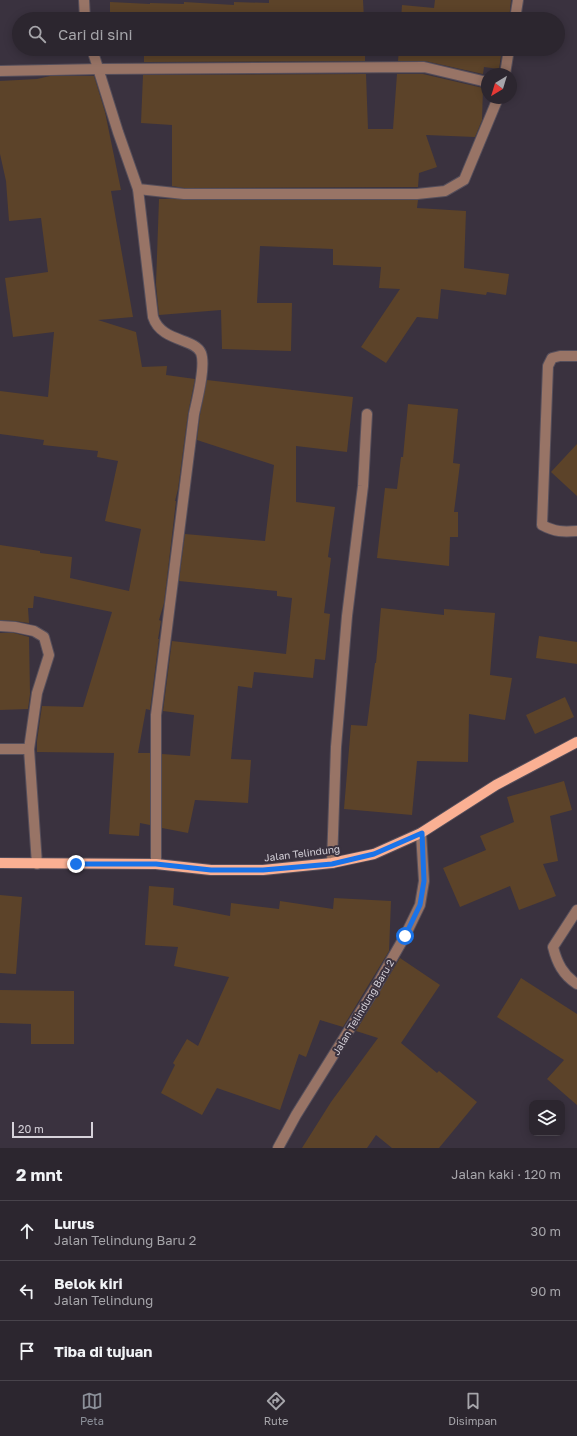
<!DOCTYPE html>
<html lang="id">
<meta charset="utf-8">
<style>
:root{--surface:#2c262f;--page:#342e37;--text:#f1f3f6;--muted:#a6a5aa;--line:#48434b;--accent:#8c9099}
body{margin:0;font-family:"Golos Text",sans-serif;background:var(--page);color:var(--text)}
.controls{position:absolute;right:12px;bottom:12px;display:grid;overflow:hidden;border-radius:8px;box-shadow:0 2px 10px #0003}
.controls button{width:36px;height:36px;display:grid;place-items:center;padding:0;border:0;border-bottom:1px solid var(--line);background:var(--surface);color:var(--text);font:20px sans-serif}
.compass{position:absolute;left:481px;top:68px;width:36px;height:36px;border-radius:50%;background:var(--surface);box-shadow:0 2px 10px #0003;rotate:218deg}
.scale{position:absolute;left:12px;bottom:10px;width:81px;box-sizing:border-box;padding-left:4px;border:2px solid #d6d2da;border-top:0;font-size:11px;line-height:14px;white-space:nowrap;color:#d6d2da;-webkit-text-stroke:3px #3a323f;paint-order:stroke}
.stop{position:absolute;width:12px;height:12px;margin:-9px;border:3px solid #1a73e8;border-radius:50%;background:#fff}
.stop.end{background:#1a73e8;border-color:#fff;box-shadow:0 1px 4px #0008}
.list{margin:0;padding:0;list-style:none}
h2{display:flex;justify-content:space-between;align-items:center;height:52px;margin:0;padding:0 16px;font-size:17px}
h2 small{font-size:13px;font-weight:400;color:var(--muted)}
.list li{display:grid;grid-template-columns:26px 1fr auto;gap:12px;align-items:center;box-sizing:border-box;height:60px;padding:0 16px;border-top:1px solid var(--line)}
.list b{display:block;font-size:15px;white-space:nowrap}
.list p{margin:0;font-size:13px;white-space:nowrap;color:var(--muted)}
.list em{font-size:13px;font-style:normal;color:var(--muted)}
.icon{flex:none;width:22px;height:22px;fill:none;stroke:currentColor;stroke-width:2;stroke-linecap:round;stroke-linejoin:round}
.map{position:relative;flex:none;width:577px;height:1148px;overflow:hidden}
.search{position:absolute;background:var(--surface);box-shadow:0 2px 10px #0003;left:12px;right:12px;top:12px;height:44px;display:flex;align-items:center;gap:10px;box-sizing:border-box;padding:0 14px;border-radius:22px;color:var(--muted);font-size:15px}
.sheet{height:232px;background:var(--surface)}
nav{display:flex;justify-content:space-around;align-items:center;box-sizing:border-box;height:56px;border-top:1px solid var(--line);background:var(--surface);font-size:11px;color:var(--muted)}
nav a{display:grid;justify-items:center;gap:2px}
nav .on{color:var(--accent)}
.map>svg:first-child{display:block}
.building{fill:#5c4329}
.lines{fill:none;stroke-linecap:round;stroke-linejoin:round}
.minor-casing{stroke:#564f5b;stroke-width:12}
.major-casing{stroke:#564f5b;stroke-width:12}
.minor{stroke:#987466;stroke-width:10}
.major{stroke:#fab093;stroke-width:10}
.route{stroke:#1a73e8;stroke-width:5}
.labels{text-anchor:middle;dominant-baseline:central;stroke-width:4;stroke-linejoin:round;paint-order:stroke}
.street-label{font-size:10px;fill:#d6d2da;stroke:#3a323f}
</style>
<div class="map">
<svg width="577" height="1148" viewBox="0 0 577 1148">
<rect width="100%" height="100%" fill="#3a323f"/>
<!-- building -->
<g class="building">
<path d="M269 0H363L364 19H110V2L150 4V3L184 4V2L234 5V2L269 3Z"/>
<path d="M435 0H511L509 19H401L402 5 434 8Z"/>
<path d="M109 49H365V61L144 62V55L108 54Z"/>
<path d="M399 49H502L499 69 484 67 483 74 425 61H398Z"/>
<path d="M366 74 368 129H393L397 74H423L483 88 482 120 475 137 426 135 437 167 419 173 418 187 184 188 172 186V125L141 123 143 75Z"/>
<path d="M50 76H94L105 112 121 190 111 191 133 317 98 320 136 332 142 367 167 366 166 375 195 379 188 413 178 489 175 501H176L164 603 159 620 161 621 158 639H159L150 710 146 709 138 753H150V825L140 823 139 836 109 834 114 753 37 752V741L42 706 83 707 112 612 34 596 33 608H28L29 623 15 621 0 620V545L40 551V553L72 557 70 578 129 591 141 529 105 521 118 461 97 457 98 451 43 445 44 440 0 434V391L48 397 54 332 13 337 5 278 48 272 41 218 9 221 6 181 0 154V81L37 79Z"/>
<path d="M159 199 418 200 417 208 466 211 464 268 509 274 506 295 487 292 486 295 441 289 438 319 417 317 386 363 361 347 400 289 379 288 381 267 333 265V249L260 246 257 303H292L291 351 222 349 221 310 159 315 156 284Z"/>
<path d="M207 380 353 397 347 452 296 446V502L335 507 328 557 331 558 324 613 330 614 325 660 315 659 313 678 254 672 252 688 238 686 231 759 251 760 248 803 195 800 188 833 162 828V754L190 756 194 715 163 711 172 641 286 654 292 598 277 596V591L179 581 185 534 265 541 274 465 197 440 200 415Z"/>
<path d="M408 404 458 409 453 463 460 464 454 512H458V537H450L449 566 377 558 385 488 397 489 401 457H403Z"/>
<path d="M577 444V496L551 472Z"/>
<path d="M381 608 444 615V609L495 613 490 675 512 678 505 720 469 714 468 762 417 761 412 815 344 809 351 725 367 726 375 663H376Z"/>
<path d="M0 633H14L29 637 30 694 28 709 0 710Z"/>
<path d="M539 636 577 642V664L536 658Z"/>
<path d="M565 697 574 717 535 734 526 715Z"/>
<path d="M564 781 572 810 550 816 558 861 543 864 556 896 519 910 510 886 460 907 443 868 486 850 480 836 514 822 507 797Z"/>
<path d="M149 886 174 888 173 905 230 916 231 903 279 909 280 901 333 909 334 898 391 901 389 951 343 1027 320 1020 306 1057 299 1054 280 1110 217 1088 202 1115 161 1093 175 1065 173 1063 187 1039 198 1046 229 977 174 966 178 947 145 945Z"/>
<path d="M0 895 22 897 16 974 0 973Z"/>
<path d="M400 958 440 985 401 1043 437 1073 439 1071 477 1102 439 1148H392L376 1135 367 1148H302L331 1102 378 1038 356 1031Z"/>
<path d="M521 978 577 1014V1105L547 1079 564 1060 497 1017Z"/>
<path d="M0 990 74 991V1044H31V1024L0 1023Z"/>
</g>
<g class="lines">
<defs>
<g id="minor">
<path d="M84 0 85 19"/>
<path d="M515 19 518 0"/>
<path d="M92 49 118 132 138 189 184 194H417L445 191 464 180 498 98"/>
<path d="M0 71 99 69 424 67 487 82"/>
<path d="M505 74 509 49"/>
<path d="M138 189 153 317C161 342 195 338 201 353 206 366 197 400 194 414L156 715V864"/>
<path d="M577 356H560L552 358 548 366 542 525C555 532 563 532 577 531"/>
<path d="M0 626 15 627 34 631 44 637 49 655 37 693 29 749H0"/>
<path d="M29 749 37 864"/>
<path d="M332 863 336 747 347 616 363 486 367 414"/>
<path d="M577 910 553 947C557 963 563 975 577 984"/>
<path d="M278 1148 296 1115 374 990 405 936 420 905 424 881 421 833"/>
</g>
<path id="major" d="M0 863 156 864 211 870H263L332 863 374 854 421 833 496 785 577 742"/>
</defs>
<!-- minor casing -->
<use href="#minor" class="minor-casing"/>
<!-- major casing -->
<use href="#major" class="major-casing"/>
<!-- minor -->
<use href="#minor" class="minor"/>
<!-- major -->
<use href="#major" class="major"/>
</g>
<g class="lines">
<!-- route -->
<path class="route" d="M76 864H156L211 870H263L332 864 374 854 422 833 424 881 420 905 405 936"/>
</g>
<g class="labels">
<!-- street labels -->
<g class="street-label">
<text transform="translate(302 853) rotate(-7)">Jalan Telindung</text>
<text transform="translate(363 1007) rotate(-59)">Jalan Telindung Baru 2</text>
</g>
</g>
</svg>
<div class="controls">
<button><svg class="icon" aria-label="layers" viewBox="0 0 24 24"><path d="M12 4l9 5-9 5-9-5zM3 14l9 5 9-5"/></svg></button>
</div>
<svg class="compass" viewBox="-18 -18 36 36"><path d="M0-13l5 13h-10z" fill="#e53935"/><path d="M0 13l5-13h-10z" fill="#a6a5aa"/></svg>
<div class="scale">20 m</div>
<div class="stop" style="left:405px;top:936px"></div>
<div class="stop end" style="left:76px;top:864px"></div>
<div class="search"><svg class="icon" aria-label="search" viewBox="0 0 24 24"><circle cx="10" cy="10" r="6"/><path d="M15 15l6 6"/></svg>Cari di sini</div>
</div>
<section class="sheet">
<h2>2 mnt<small>Jalan kaki · 120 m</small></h2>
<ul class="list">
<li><svg class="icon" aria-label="ahead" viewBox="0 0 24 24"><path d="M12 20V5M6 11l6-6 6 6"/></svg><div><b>Lurus</b><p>Jalan Telindung Baru 2</p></div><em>30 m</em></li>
<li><svg class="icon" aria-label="left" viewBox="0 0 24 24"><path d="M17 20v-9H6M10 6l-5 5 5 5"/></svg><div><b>Belok kiri</b><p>Jalan Telindung</p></div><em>90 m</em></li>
<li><svg class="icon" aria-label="arrive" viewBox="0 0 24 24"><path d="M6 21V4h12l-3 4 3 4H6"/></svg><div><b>Tiba di tujuan</b></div></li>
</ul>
</section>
<nav>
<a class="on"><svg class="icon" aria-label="map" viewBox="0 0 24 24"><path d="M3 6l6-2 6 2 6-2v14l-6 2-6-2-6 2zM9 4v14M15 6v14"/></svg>Peta</a>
<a><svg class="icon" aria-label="directions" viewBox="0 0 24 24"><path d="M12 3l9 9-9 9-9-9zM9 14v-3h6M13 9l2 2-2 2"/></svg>Rute</a>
<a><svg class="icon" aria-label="saved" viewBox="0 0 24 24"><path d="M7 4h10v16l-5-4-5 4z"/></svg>Disimpan</a>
</nav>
